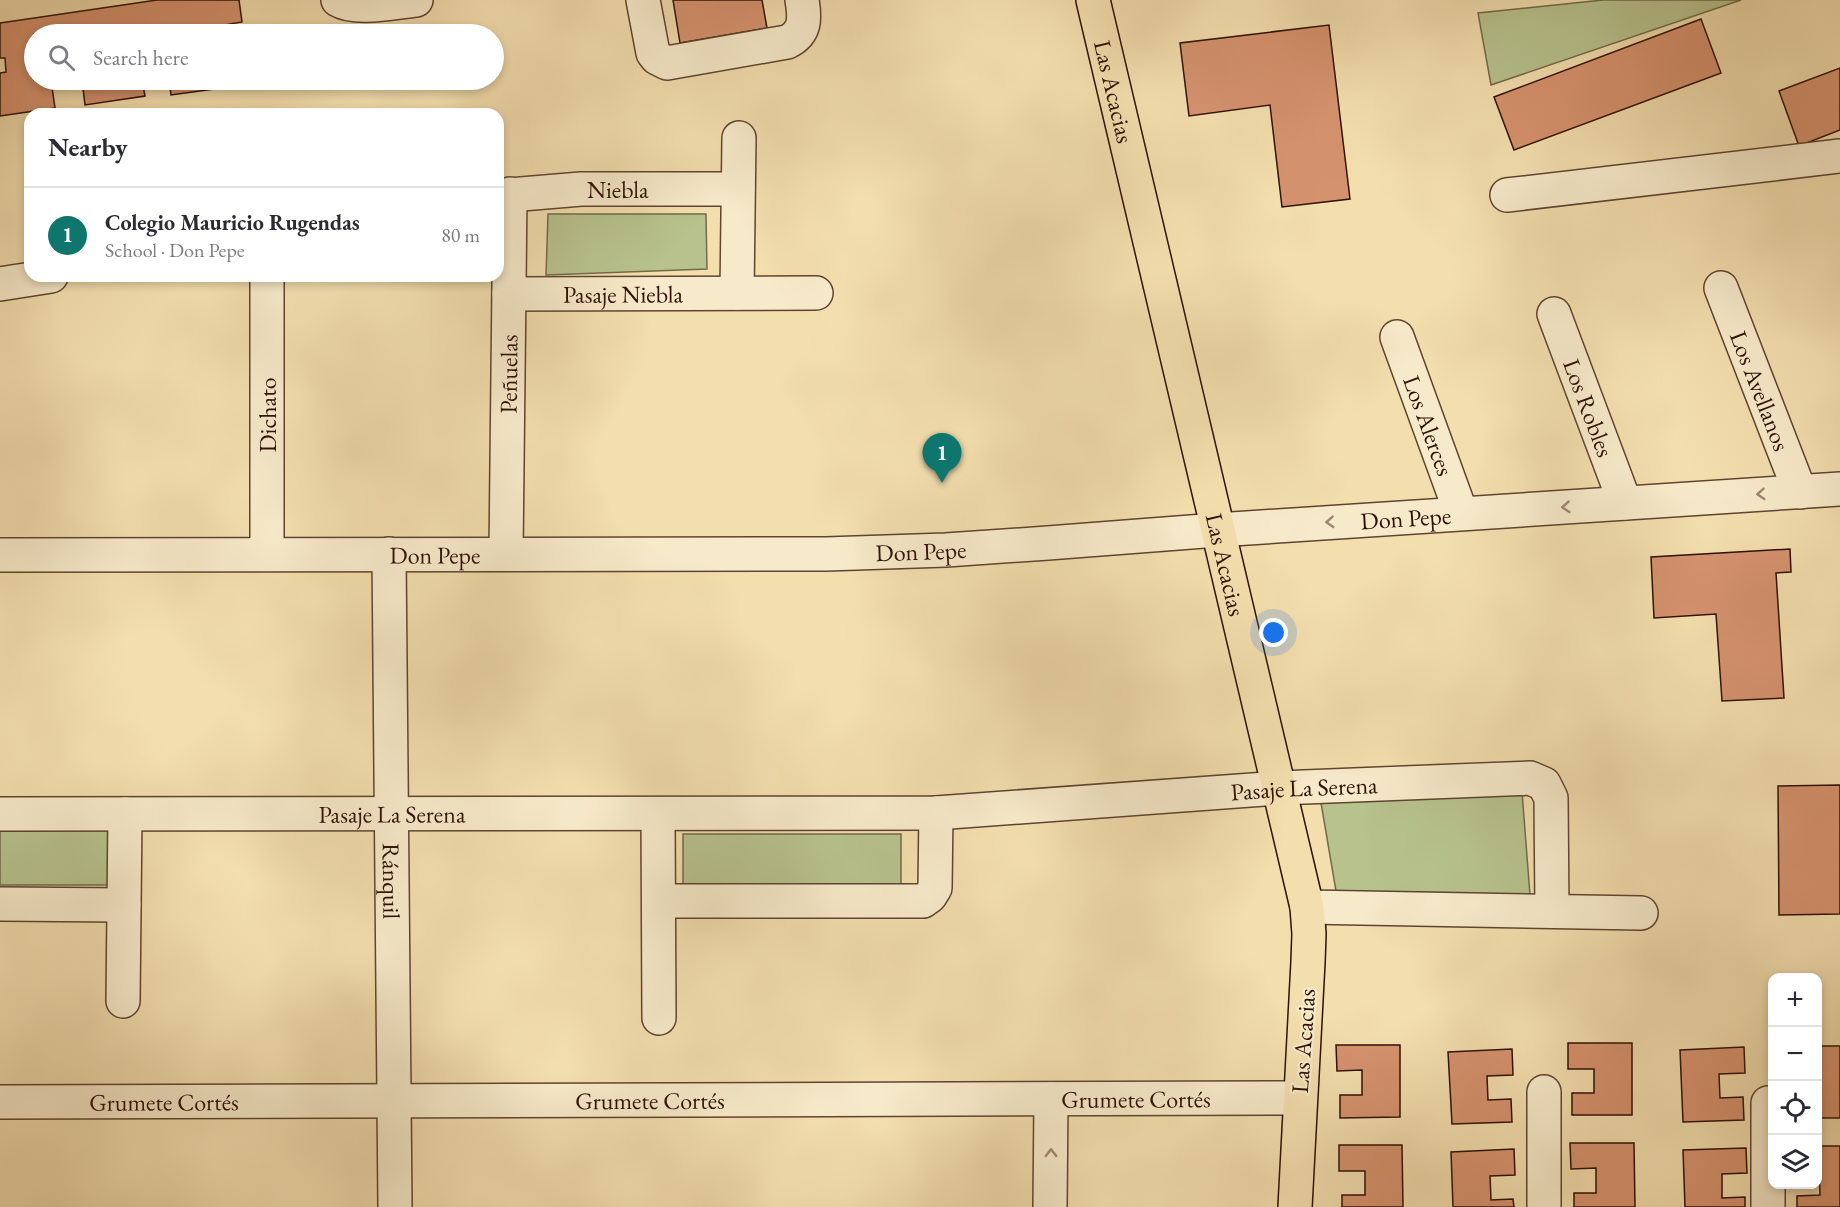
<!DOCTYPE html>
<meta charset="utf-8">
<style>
:root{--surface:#fff;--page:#f2f2f3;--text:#2b2b33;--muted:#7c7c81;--line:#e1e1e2;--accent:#0f766e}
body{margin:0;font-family:"EB Garamond",serif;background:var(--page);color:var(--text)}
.controls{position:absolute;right:18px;bottom:18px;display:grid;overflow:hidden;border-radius:12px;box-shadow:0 3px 9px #0003}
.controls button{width:54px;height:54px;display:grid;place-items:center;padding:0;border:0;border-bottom:2px solid var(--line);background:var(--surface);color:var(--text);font:30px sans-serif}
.you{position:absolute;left:1274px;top:633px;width:21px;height:21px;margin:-15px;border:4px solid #fff;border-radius:50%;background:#1a73e8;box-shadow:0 0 0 9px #1a73e833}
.badge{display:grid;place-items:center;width:39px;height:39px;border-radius:50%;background:var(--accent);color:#fff;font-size:20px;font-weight:700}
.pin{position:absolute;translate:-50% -50px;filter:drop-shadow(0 2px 3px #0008)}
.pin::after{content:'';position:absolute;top:32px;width:21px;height:18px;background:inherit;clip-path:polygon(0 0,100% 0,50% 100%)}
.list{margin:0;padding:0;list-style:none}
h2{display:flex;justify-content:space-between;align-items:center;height:78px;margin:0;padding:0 24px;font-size:26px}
h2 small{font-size:20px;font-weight:400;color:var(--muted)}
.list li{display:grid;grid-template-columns:39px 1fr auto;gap:18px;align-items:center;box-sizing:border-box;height:96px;padding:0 24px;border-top:2px solid var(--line)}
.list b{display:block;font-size:22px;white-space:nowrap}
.list p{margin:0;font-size:20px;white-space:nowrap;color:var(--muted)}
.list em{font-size:20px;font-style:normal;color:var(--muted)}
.icon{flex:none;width:33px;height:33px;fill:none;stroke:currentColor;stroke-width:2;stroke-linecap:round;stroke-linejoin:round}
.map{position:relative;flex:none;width:1840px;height:1207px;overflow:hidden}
.search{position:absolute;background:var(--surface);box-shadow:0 3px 9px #0003;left:24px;top:24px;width:480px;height:66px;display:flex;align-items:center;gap:15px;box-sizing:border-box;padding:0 21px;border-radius:33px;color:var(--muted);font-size:22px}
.panel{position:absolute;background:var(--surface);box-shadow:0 3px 9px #0003;left:24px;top:108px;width:480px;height:174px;border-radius:18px}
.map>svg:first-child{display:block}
.green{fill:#b7c28d;stroke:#726a4a;stroke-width:1.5}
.building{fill:#d5926e;stroke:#2e1106;stroke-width:1.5}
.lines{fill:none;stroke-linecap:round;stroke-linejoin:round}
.minor-casing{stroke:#5f4430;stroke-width:36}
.major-casing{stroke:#2e1106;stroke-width:36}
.minor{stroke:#f7eaca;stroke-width:33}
.major{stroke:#f3deae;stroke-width:33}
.oneway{stroke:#9d8872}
.labels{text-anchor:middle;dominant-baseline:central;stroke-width:4.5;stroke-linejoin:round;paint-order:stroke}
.street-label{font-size:24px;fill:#2e1106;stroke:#f7eaca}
</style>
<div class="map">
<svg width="1840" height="1207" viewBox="0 0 1840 1207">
<rect width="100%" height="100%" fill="#f3deae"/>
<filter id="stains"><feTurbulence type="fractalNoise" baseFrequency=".00333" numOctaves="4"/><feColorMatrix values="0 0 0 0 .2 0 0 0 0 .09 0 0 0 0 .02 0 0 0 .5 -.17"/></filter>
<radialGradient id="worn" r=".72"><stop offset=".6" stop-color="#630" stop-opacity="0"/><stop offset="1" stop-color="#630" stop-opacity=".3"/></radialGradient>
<!-- green -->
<g class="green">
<path d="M1603 0H1741L1491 85 1478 13Z"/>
<path d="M548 214H706L707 269 546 275Z"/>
<path d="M1522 792 1530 895 1337 897 1321 803Z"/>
<path d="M0 827 110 828V885H0Z"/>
<rect x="683" y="834" width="218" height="53"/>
</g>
<!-- building -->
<g class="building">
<path d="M157 0H239L242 22 218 26 219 34H178L177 30 151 34H34V80H51L55 108 0 116V73L6 72 5 58H0V23Z"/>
<path d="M673 0H762L767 28 680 43Z"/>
<path d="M1701 19 1721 73 1514 150 1494 97Z"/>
<path d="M1329 25 1350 199 1282 207 1270 105 1189 116 1180 43Z"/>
<path d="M1840 68V130L1799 146 1779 91Z"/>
<path d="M82 80H142L145 96 85 105Z"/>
<path d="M169 80H235L236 86 171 95Z"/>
<path d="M1790 549 1791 572 1776 573 1784 698 1722 701 1716 614 1654 618 1651 557Z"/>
<path d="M1840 785V914L1779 915 1778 786Z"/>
<path d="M1568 1043H1632V1115H1572V1093H1594V1069H1568Z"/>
<path d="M1336 1045H1400V1117L1340 1118V1095H1362V1070L1337 1071Z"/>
<rect x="1818" y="1046" width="22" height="72"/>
<path d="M1744 1047 1745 1073 1719 1074 1720 1098 1743 1097 1744 1120 1683 1122 1680 1050Z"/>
<path d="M1512 1049 1513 1075 1487 1076 1488 1100 1511 1099 1512 1122 1452 1124 1448 1052Z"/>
<path d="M1570 1143H1634L1635 1207H1574V1193H1596V1168L1571 1169Z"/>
<path d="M1339 1145H1402L1403 1207H1342V1195H1365V1171H1339Z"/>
<path d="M1818 1146H1840V1207H1797V1196L1820 1195Z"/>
<path d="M1746 1148 1747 1173 1722 1174V1198L1745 1197V1207H1685L1683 1150Z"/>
<path d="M1514 1149 1515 1175 1490 1176 1491 1200 1513 1199 1514 1207H1453L1451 1152Z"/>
</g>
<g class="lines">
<defs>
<g id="minor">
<path d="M338 0C356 11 395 2 416 0"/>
<path d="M643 0 653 53 657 58 667 63 787 42C806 33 805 18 802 0"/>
<path d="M1507 195 1840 156"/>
<path id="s1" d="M498 196 581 189H738"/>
<path d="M267 276V554"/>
<path d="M0 284 51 276"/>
<path id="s2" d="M1721 288 1800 492"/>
<path d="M737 293 739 138"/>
<path id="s3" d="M509 294 816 293"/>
<path id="s4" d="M1554 314 1625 503"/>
<path id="s5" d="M1397 337 1461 513"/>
<path id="s6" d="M389 554 395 1207"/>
<path id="s7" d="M506 554 510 194"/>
<path id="s8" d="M0 555 826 554 946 550 1048 543 1217 530 1840 489"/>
<path id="s9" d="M0 814 936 813 1279 788 1530 778 1544 784 1551 798 1552 911"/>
<path d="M658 814 659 1018"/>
<path d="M659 901H923L930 896 935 888 936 813"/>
<path d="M0 904 124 905"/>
<path d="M1307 907 1641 913"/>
<path d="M123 1001 125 814"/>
<path d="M1544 1092V1207"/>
<path id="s10" d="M0 1102 1300 1098"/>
<path d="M1050 1207 1051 1099"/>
<path d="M1768 1207V1103"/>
</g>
<g id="major">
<path id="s11" d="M1093 0 1307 907 1309 934 1308 962 1295 1207"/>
</g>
</defs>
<!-- minor casing -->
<use href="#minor" class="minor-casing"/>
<!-- major casing -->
<use href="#major" class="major-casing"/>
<!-- minor -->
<use href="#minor" class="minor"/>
<!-- major -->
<use href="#major" class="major"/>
</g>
<!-- one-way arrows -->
<defs><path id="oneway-chevron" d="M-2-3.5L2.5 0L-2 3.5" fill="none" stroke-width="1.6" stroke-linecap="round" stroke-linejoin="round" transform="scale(1.5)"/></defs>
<g class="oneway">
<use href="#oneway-chevron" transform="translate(1761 494) rotate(176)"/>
<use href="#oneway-chevron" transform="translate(1566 507) rotate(176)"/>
<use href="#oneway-chevron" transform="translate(1330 522) rotate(176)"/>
<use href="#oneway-chevron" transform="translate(1051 1153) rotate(-90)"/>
</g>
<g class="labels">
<!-- street labels -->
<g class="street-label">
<text stroke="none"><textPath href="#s11" startOffset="94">Las Acacias</textPath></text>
<text stroke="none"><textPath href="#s1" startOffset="120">Niebla</textPath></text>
<text stroke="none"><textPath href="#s3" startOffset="114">Pasaje Niebla</textPath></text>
<text stroke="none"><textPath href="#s7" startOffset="180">Peñuelas</textPath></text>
<text stroke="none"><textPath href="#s2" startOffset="110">Los Avellanos</textPath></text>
<text stroke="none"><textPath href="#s4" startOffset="100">Los Robles</textPath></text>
<text transform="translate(267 415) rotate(-90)">Dichato</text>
<text stroke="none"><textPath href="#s5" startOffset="94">Los Alerces</textPath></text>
<text stroke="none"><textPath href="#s8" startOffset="1407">Don Pepe</textPath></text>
<text stroke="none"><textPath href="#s8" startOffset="921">Don Pepe</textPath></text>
<text stroke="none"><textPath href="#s8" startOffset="435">Don Pepe</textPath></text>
<text stroke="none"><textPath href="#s11" startOffset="580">Las Acacias</textPath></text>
<text stroke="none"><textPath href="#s9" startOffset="1305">Pasaje La Serena</textPath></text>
<text stroke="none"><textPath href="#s9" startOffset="392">Pasaje La Serena</textPath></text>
<text stroke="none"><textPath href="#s6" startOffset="327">Ránquil</textPath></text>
<text transform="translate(1303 1041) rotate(-86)">Las Acacias</text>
<text stroke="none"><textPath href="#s10" startOffset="1136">Grumete Cortés</textPath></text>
<text stroke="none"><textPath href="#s10" startOffset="650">Grumete Cortés</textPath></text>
<text stroke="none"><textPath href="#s10" startOffset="164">Grumete Cortés</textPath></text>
</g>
</g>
<rect width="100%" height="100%" filter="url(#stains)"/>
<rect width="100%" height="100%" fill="url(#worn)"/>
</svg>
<div class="controls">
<button>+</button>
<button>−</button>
<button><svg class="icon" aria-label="locate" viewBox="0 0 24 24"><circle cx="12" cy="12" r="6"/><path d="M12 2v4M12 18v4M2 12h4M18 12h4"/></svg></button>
<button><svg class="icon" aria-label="layers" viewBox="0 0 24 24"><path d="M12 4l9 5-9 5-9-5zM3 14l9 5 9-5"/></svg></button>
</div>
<div class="you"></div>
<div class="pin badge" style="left:942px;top:483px">1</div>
<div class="search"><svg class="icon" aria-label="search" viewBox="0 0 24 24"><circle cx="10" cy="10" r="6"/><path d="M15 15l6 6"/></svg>Search here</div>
<section class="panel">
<h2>Nearby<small></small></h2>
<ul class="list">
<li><span class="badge">1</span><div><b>Colegio Mauricio Rugendas</b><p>School · Don Pepe</p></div><em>80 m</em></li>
</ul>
</section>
</div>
